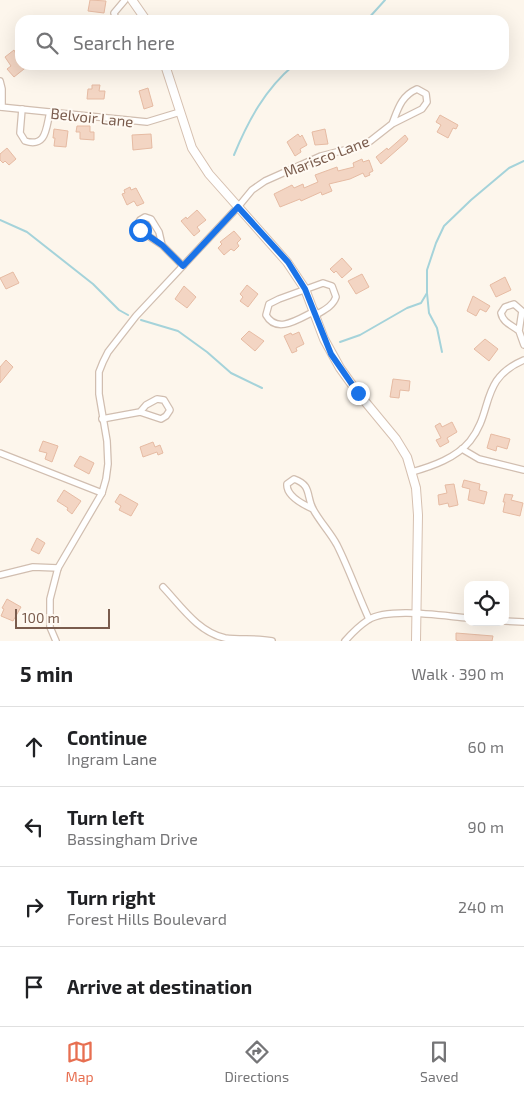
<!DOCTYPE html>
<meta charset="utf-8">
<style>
:root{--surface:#fff;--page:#f2f2f2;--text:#202124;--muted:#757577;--line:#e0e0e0;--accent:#e76f51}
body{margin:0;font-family:"Exo 2",sans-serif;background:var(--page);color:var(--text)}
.controls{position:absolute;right:15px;bottom:15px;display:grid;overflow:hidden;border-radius:10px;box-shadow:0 5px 20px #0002}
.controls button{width:45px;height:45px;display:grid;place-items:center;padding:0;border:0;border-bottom:1px solid var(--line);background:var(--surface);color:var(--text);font:25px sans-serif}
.scale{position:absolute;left:15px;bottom:12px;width:95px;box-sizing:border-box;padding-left:5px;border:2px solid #7a5c4d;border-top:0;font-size:14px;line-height:18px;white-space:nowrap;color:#7a5c4d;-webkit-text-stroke:4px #fffaf3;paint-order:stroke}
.stop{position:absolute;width:15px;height:15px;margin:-11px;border:4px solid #1a73e8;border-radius:50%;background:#fff}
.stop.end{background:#1a73e8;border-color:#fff;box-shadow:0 1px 5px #0008}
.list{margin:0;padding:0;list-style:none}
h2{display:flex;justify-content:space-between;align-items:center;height:65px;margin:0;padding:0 20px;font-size:21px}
h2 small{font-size:16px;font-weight:400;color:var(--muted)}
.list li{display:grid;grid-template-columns:32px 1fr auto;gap:15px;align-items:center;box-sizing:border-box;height:80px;padding:0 20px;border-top:1px solid var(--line)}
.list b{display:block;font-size:19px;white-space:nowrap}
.list p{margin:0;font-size:16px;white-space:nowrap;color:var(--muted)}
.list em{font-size:16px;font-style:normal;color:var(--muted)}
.icon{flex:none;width:28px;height:28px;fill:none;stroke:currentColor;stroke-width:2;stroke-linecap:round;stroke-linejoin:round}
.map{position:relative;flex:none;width:524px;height:641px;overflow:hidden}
.search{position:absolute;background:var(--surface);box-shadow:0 5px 20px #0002;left:15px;right:15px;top:15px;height:55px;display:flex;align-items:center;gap:12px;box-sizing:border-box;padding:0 18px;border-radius:15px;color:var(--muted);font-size:19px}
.sheet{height:385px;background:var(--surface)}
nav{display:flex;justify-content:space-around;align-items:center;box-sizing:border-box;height:70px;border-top:1px solid var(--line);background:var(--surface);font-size:14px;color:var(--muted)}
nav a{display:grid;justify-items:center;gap:2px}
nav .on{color:var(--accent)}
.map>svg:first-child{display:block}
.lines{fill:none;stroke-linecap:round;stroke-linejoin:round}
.stream{stroke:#a5d3da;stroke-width:2}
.building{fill:#f3d5c3;stroke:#e6bba3}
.street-casing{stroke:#d1beb0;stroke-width:8}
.secondary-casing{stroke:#d6c0b0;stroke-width:10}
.street{stroke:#fff;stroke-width:5.5}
.secondary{stroke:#fff;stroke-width:8}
.route{stroke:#1a73e8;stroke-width:6}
.labels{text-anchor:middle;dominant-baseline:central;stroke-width:4;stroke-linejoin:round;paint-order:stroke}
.street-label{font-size:15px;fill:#7a5c4d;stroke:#fffaf3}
</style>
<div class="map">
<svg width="524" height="641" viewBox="0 0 524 641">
<rect width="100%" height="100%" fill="#fdf6ec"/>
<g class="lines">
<!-- stream -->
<g class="stream">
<path d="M367 20 385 0"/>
<path d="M234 155C248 121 265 89 294 65"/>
<path d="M0 220 27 232 93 284 119 310 128 315"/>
<path d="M141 320 178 331 207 352 231 373 262 388"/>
<path d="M340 342 360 335 407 308 421 303 427 293"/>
<path d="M442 352 437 328 429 313 427 293V270L436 243 444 226 471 200 509 168 524 161"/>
</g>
</g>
<!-- building -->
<g class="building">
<path d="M90 0 106 1 104 13 88 11Z"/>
<path d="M14 50 16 54 20 51V65H29L14 77 7 69 11 66 5 57Z"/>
<path d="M92 85H100L99 91H105L104 99H87L88 89H92Z"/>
<path d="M148 88 153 106 144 109 139 91Z"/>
<path d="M440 115 458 125 456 129 453 128 448 138 437 132 441 125 436 122Z"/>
<path d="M77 126H90V132H94V140L80 139V132H76Z"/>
<path d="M54 129 68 131 66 147 54 146 55 138H53Z"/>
<path d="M325 129 328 144 315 145 312 132Z"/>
<path d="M151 134 152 148 133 150 132 135Z"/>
<path d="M298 134 300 137 302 135 307 145 300 149 301 152 295 156 287 142Z"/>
<path d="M405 135 408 139 406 142 381 164 376 157 387 148 388 150Z"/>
<path d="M7 148 16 159 9 165 5 161 3 163 0 160V154Z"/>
<path d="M362 159 363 162 369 160 373 171 369 173 370 175 365 177 363 173 350 179 329 184 332 191 322 195 321 192 301 201 300 199 280 207 274 194 292 185 294 188 303 184 304 188 318 182 315 175 337 167 338 171 354 167 353 163Z"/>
<path d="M130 187 131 190 136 188 144 203 137 206 134 201 127 205 122 194 125 193 124 190Z"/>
<path d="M197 210 206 220 197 227 200 231 194 236 181 221 186 217 187 219Z"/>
<path d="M234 231 241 239 237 243 239 246 234 251 231 249 224 255 218 248 222 244 220 242Z"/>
<path d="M342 258 352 269 342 278 336 271 334 273 330 269Z"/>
<path d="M13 272 19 283 6 289 0 278Z"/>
<path d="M362 274 369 287 356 294 348 281Z"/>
<path d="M505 277 511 290 496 297 490 285Z"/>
<path d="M247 285 258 294 248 307 240 301 243 297 240 294Z"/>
<path d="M184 286 196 297 187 308 175 299Z"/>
<path d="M473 296 490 306 486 312 480 309 476 316 467 311Z"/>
<path d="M249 331 264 341 255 351 241 339Z"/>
<path d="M299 332 304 344 296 348 297 351 292 353 284 336 291 333 292 335Z"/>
<path d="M485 339 498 349 489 361 474 349Z"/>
<path d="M6 360 13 367 0 383V367Z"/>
<path d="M393 379 410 381 409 391 400 390 399 398 390 397Z"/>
<path d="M452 422 457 432 447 438 449 442 440 447 436 440 441 438 435 426 440 423 442 427Z"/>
<path d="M491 434 510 439 507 449 497 446 496 451 487 448Z"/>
<path d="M43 441 58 446 52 462 45 459 47 453 39 451Z"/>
<path d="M153 442 155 447 160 445 163 453 158 455 157 452 143 457 140 447Z"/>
<path d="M80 456 94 463 89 474 74 466Z"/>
<path d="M464 480 480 484 479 490 487 492 484 504 468 500 470 489 462 487Z"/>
<path d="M454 484 458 505 449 507 448 503 439 505 438 495 447 493 445 485Z"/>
<path d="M64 490 81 501 72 514 67 510 68 508 57 501Z"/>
<path d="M120 494 138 504 131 516 119 510 121 506 115 502Z"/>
<path d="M505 494 513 495 511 500 523 503 520 516 503 512 505 502H503Z"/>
<path d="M37 538 45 543 39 554 31 550Z"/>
<path d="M7 599 21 607 13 621 1 616 4 609 2 608Z"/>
<path d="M456 633 493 636 492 641H459L456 640Z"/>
</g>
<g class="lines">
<defs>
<g id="street">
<path d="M116 20 114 13 125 0"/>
<path d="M0 81 2 89V107"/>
<path d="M0 107 147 122 180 112"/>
<path d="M22 109 20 133 25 141C47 148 46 127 50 112"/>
<path d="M162 245 139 230 137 225 140 220 145 217 151 219 159 232 162 245 183 266"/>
<path d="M315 311C300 318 277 335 266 315L269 304 279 299 323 283 332 286 336 297C333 306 324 310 316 315"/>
<path d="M519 331C512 325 503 323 501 313L505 307 514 304 522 311 519 331 524 345"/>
<path d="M102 419 140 412 161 419 166 416 170 410 164 400 157 399 146 405 140 412"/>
<path d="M462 449 479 459 524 470"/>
<path d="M0 453 102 493"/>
<path d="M412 472C433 466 456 458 470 441 494 411 479 379 524 360"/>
<path d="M313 509C304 505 286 496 287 484L294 479C312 485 306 496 313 509 320 522 330 532 337 545 349 569 358 595 369 619"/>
<path d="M0 575 33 567 58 568"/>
<path d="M163 587C181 606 198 632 225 638 241 640 257 638 272 641"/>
<path d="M505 621 524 622"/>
<path d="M56 641 50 627V599L58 568 102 493 106 479 108 464 107 441 99 394V372L103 362 108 352 136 316 238 207 252 190 265 181 321 156 360 146 369 142 392 124 422 109 427 102 426 94 417 89C401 96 398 109 392 124"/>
<path d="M345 641C352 633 359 626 368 620 389 607 443 616 468 618"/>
</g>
<g id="secondary">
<path d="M132 0 146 20"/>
<path d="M165 65 192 148 209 174 287 262 305 289 324 339 340 368 358 393 396 439 407 457 416 488 418 515 416 641"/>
</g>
</defs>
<!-- street casing -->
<use href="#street" class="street-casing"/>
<!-- secondary casing -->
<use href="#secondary" class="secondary-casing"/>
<!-- street -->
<use href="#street" class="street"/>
<!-- secondary -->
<use href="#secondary" class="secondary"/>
</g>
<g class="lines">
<!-- route -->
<path class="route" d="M140 230 162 245 183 266 238 207 288 262 305 289 331 354 358 393"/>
</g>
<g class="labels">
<!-- street labels -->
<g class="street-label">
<text transform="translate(92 117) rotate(6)">Belvoir Lane</text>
<text transform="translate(326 156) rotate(-21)">Marisco Lane</text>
</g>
</g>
</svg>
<div class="controls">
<button><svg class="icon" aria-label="locate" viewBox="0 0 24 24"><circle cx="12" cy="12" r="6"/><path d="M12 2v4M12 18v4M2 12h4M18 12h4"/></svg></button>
</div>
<div class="scale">100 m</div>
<div class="stop" style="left:140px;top:230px"></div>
<div class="stop end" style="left:358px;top:393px"></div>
<div class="search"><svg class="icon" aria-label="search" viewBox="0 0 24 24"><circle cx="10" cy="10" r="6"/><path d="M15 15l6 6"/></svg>Search here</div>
</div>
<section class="sheet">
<h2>5 min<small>Walk · 390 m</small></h2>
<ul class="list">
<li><svg class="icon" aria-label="ahead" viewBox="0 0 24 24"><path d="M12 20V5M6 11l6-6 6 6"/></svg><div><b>Continue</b><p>Ingram Lane</p></div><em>60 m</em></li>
<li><svg class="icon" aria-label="left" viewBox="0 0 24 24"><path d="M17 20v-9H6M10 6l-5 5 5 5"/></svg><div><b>Turn left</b><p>Bassingham Drive</p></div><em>90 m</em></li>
<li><svg class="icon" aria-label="right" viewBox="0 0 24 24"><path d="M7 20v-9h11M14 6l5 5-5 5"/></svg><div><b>Turn right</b><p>Forest Hills Boulevard</p></div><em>240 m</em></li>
<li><svg class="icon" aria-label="arrive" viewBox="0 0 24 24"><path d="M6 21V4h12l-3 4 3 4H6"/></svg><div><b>Arrive at destination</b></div></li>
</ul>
</section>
<nav>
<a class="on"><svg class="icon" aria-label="map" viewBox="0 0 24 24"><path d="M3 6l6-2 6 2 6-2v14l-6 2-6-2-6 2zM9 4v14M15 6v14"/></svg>Map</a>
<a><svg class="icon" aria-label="directions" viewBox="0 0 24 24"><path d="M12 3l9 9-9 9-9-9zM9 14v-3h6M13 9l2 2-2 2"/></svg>Directions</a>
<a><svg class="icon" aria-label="saved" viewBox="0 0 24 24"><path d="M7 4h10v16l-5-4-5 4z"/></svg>Saved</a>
</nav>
